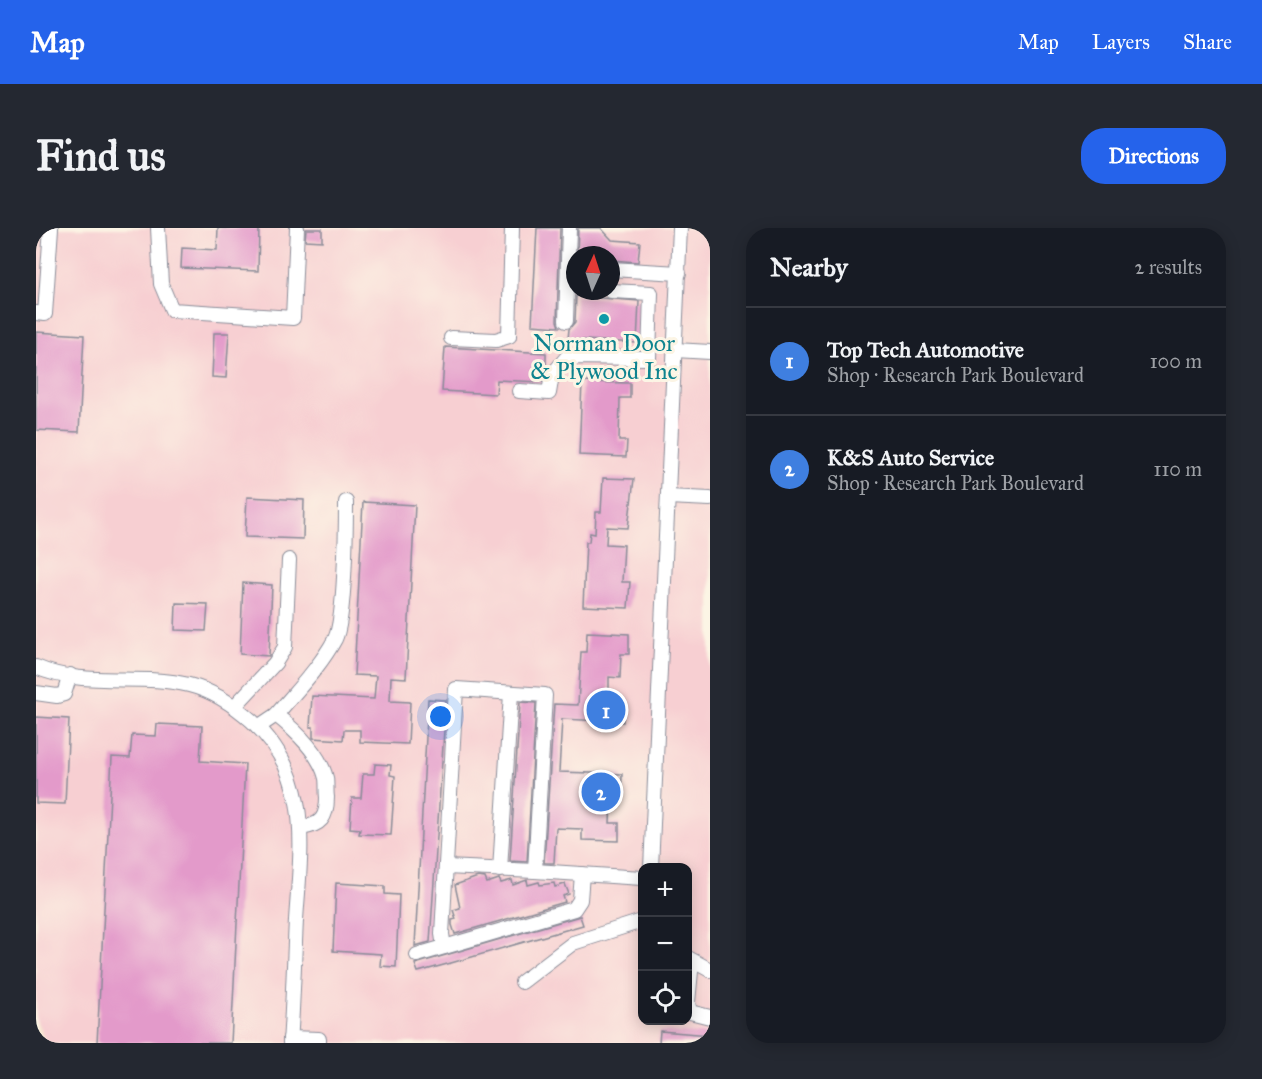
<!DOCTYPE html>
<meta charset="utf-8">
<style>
:root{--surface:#171b24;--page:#242831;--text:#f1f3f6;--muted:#9ea1a6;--line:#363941;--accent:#2563eb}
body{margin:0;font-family:"IM FELL Great Primer",serif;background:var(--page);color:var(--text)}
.controls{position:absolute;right:18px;bottom:18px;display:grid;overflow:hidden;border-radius:12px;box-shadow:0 3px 15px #0003}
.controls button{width:54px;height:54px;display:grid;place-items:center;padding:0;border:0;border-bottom:2px solid var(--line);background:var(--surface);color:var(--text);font:30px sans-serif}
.compass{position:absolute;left:530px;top:18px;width:54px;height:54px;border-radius:50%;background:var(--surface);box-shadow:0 3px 15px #0003;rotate:3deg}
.you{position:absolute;left:405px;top:489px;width:21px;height:21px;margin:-15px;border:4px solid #fff;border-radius:50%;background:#1a73e8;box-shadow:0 0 0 9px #1a73e833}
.badge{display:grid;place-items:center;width:39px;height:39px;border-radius:50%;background:var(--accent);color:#fff;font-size:20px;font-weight:700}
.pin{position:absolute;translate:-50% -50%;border:3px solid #fff;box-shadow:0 2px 6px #0006}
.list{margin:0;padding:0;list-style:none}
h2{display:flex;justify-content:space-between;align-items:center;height:78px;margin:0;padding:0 24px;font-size:26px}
h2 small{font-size:20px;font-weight:400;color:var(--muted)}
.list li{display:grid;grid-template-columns:39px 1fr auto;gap:18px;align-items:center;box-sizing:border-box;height:108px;padding:0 24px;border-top:2px solid var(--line)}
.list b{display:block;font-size:22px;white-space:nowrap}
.list p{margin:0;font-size:20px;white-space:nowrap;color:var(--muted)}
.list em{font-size:20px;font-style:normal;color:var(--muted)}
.icon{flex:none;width:33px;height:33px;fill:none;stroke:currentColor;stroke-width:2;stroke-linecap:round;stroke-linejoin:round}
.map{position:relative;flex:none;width:674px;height:815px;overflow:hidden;border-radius:24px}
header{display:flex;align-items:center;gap:36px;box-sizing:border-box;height:84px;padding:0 30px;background:var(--accent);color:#fff}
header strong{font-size:28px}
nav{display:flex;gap:33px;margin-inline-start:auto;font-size:21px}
.intro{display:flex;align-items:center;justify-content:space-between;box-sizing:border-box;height:144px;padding:0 36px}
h1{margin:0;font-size:42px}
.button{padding:15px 27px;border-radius:24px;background:var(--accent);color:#fff;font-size:21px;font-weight:700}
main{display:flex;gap:36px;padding:0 36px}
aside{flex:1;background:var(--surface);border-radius:24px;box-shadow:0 3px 15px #0003}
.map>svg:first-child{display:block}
.built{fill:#f7cfd2;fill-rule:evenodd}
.building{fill:#e39aca}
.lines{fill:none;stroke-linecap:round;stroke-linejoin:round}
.minor-casing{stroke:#8a8c98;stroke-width:16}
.minor{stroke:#fff;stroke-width:14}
.culture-dot{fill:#0f9aa8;stroke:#fcf5e5;stroke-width:2}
.labels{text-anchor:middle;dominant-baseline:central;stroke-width:6;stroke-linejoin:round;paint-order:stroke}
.culture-label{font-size:24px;fill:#0d838f;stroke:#fcf5e5}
</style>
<header>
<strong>Map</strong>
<nav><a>Map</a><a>Layers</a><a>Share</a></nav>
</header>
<div class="intro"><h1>Find us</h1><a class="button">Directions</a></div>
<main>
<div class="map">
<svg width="674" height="815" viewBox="0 0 674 815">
<rect width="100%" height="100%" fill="#fcf5e5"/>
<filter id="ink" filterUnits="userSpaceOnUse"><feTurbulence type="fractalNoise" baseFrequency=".0167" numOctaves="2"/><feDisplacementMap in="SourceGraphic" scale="12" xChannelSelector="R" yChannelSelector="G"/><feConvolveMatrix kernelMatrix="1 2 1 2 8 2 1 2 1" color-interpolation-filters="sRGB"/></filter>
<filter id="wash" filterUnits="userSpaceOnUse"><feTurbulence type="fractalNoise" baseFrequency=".008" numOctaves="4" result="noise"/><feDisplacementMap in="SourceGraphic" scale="24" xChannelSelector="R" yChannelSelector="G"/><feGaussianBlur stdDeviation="1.35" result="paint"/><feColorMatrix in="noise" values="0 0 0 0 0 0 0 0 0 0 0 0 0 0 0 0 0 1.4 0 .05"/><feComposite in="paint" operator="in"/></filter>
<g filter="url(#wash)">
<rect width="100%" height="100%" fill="#f8ead3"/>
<!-- built -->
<path class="built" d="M0 0H674V815H10L0 792ZM539 27H575V63H539ZM606 640H652V792H606Z"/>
<g id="blocks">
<!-- building -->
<g class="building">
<path d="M182 0H223L222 43 145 40 146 20 181 22Z"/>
<path d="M501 0H524L521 93 523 99 496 97Z"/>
<path d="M542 0H565L576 12 604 14 602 34 575 32V27H541Z"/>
<path d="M270 1H286V13L269 12Z"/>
<path d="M540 68 603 73 601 115 532 111 533 101 539 94Z"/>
<path d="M0 104 48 107 43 204 0 202Z"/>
<path d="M178 105H193L190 150 176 149Z"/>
<path d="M409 119 510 125V141L506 154 461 152 460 166 406 163Z"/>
<path d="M546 154 594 155V170H584L583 213H591L590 229 543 227Z"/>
<path d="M567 250 598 251 592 300 571 299 570 316 588 317 586 354H594L592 380 547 378 550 314H553L554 305 559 306 560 284H565Z"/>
<path d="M211 269 268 272 267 311 209 309Z"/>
<path d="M327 274 379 277 370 450 355 449 354 473 374 474 372 516 324 514V502H308L307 512 277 510V499H274L276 468 338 471 340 448 318 447Z"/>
<path d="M207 355 236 357 233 428 204 426Z"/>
<path d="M140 375 172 376 170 403 139 402Z"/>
<path d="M551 404 593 406V426H585L584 450 573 449V458L572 474 588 475 587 494 526 491 523 544 586 546 585 573 575 572 574 595H583V613L546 612V601L520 600 518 635H508L518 476 542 477 545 424H550Z"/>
<path d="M392 471 410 472 394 714 379 718Z"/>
<path d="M484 474 500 475 491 634 474 633Z"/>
<path d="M0 489 33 491 29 576 0 575Z"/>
<path d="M121 496 166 498 164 533 209 536 195 815H61L76 529 94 530 96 507 120 508Z"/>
<path d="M339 536 355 537 354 547 359 548 355 607 323 606 324 601 314 600 316 570H325L327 546H338Z"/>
<path d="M442 649 449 650 451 655 463 651 465 655 476 652 477 657 491 652 492 657 503 654 504 657 518 655 519 659 529 656 533 666 527 668 529 674 419 706 416 697V692L420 691 417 682 424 680 419 657Z"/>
<path d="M300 655 349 658V666L363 667 360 739 344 738 345 726 297 723Z"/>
<path d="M544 688 547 697 415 735 382 744 379 736Z"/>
<path d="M624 803 674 807V815H623Z"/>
</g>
</g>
</g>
<g filter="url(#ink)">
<use href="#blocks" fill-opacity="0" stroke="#8a8c98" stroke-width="1.5"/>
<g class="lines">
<defs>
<g id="minor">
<path d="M122 0 125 56 136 82 257 90 261 0"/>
<path d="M575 41 643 45"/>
<path d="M0 85 9 86 15 0"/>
<path d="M530 93 533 0"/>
<path d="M415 110 460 112 473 108 476 0"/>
<path d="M639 122 674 124"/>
<path d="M483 163 513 165 516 147 531 129 613 130 615 65 575 63"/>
<path d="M632 269 674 271"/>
<path d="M0 439C47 460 104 445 153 457 177 463 197 476 216 493 277 549 265 618 260 692 258 733 257 774 254 815"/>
<path d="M0 465 21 468 28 466 34 447"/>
<path d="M199 478 239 435 249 419 253 332"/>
<path d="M240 487C260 463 284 439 299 411 309 391 310 301 310 274"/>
<path d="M222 499 240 487C259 502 284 526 290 550 291 556 290 564 291 569 291 590 285 597 265 600"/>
<path d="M410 639 499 643"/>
<path d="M615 640 644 0"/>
<path d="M464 642 475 465"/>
<path d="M408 719 406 706 420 461 509 467 499 643 606 650"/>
<path d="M381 727 538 681 544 672 546 646"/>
<path d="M652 730 674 742"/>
<path d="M486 754 537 715 606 693"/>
<path d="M652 774 656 733"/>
<path d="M652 775 654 784 674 789"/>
<path d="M254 810 283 811V815"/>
</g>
</defs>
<!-- minor casing -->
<use href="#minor" class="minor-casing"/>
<!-- minor -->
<use href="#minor" class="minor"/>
</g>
</g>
<!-- markers -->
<circle class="culture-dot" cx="568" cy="91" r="6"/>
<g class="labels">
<!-- culture labels -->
<g class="culture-label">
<text x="568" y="115">Norman Door<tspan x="568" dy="28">&amp; Plywood Inc</tspan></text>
</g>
</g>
</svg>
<div class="controls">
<button>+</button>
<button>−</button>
<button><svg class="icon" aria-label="locate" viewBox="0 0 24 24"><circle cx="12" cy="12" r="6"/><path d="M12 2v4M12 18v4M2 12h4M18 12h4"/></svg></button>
</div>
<svg class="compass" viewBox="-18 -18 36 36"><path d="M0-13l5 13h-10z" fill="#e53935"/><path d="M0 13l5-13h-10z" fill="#9ea1a6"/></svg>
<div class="you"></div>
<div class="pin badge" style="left:570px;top:482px;background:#3f7fe0">1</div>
<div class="pin badge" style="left:565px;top:564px;background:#3f7fe0">2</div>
</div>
<aside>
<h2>Nearby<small>2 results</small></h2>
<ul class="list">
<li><span class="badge" style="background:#3f7fe0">1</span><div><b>Top Tech Automotive</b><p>Shop · Research Park Boulevard</p></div><em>100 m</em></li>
<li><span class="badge" style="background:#3f7fe0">2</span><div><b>K&amp;S Auto Service</b><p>Shop · Research Park Boulevard</p></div><em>110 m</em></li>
</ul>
</aside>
</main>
